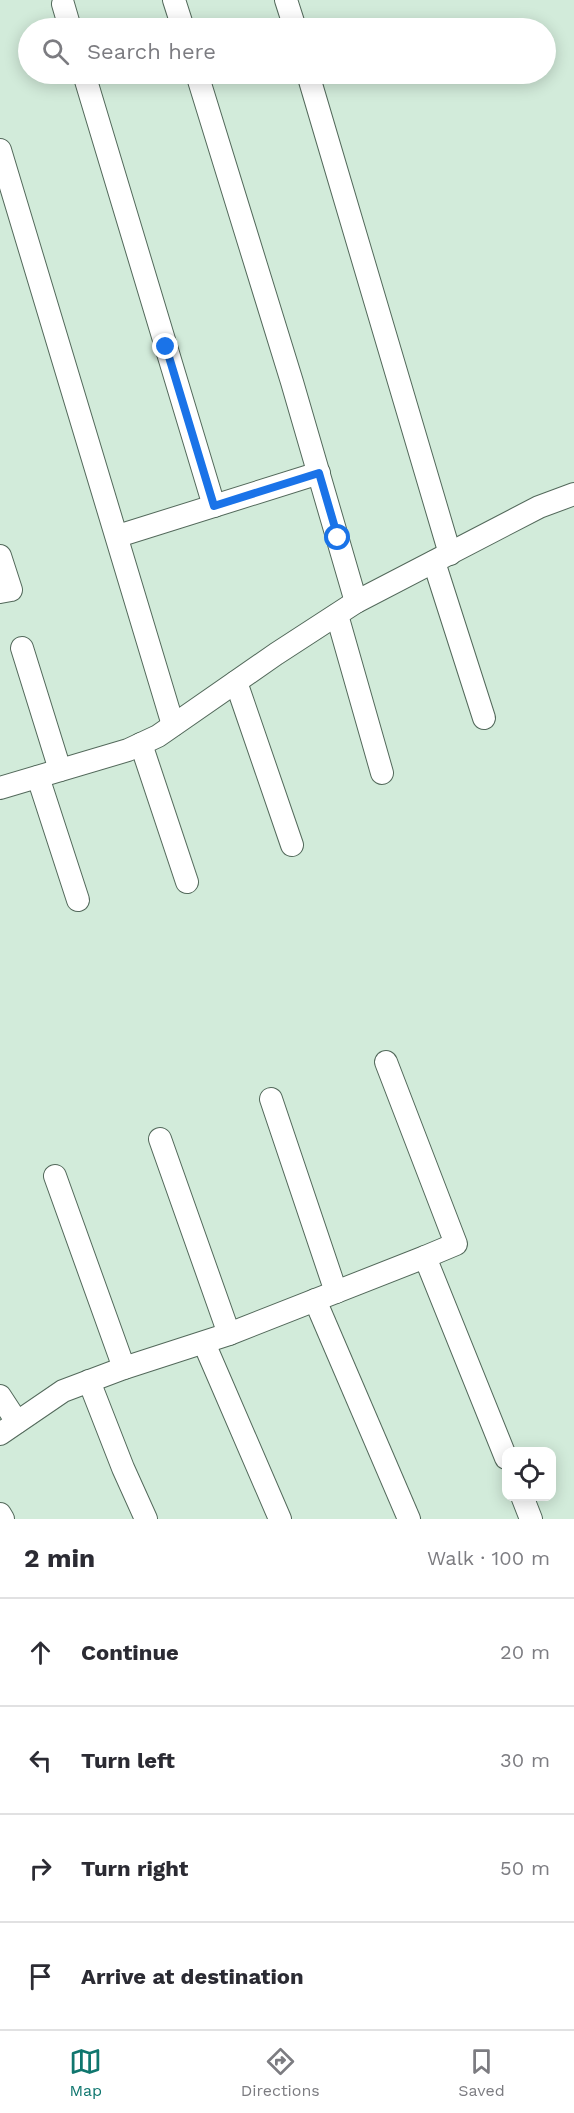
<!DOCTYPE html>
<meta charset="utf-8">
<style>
:root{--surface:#fff;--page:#f7f7f7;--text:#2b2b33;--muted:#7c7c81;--line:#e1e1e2;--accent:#0f766e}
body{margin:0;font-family:"Work Sans",sans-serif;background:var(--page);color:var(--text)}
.controls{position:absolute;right:18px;bottom:18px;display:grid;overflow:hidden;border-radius:12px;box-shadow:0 3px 15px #0003}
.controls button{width:54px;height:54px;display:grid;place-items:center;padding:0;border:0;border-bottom:2px solid var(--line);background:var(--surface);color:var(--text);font:30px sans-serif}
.stop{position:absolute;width:18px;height:18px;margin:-14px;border:4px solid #1a73e8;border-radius:50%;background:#fff}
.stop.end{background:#1a73e8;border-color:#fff;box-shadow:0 2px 6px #0008}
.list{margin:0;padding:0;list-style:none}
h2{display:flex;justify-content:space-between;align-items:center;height:78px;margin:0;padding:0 24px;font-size:26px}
h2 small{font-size:20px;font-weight:400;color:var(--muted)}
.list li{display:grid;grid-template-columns:39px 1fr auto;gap:18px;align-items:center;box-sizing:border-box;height:108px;padding:0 24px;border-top:2px solid var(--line)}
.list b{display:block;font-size:22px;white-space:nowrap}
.list em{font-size:20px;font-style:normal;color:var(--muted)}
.icon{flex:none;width:33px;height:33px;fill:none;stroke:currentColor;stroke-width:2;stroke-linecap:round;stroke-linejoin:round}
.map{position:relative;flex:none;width:574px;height:1519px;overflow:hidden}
.search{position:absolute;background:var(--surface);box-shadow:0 3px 15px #0003;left:18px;right:18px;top:18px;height:66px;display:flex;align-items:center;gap:15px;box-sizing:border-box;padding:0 21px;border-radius:33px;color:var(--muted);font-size:22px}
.sheet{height:510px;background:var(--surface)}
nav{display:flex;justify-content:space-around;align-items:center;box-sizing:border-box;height:84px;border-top:2px solid var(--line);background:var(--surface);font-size:16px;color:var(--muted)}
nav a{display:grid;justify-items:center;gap:3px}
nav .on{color:var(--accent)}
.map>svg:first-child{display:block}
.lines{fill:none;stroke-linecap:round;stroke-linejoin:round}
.minor-casing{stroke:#53695b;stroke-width:24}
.minor{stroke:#fff;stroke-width:22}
.route{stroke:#1a73e8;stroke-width:8}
</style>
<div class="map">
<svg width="574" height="1519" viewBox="0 0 574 1519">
<rect width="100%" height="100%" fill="#d2ebda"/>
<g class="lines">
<defs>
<g id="minor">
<path d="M174 0 183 28"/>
<path d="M286 0 295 28"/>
<path d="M63 4 70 28"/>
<path d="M84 74 214 506"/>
<path d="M197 74 292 382 356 602"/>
<path d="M308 74 450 554"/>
<path d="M0 150 173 725"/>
<path d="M118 536 319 473"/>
<path d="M0 556 11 590 0 592"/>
<path d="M434 562 484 718"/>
<path d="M337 615 382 773"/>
<path d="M22 648 60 770"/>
<path d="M236 682 292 845"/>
<path d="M141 744 187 882"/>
<path d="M38 777 78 900"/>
<path d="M0 788 128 750 158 736 276 654 356 602 539 507 574 494"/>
<path d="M386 1062 456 1244 425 1257"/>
<path d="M271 1099 336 1292"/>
<path d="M160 1139 229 1334"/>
<path d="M55 1176 124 1368"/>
<path d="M315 1300 409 1519"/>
<path d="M204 1343 280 1519"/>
<path d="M89 1381 123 1468 146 1519"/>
<path d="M0 1396 17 1422"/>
<path d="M0 1434 63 1391 124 1368 229 1334 425 1257 506 1458"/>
<path d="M522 1496 531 1519"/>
<path d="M0 1514 3 1519"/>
</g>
</defs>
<!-- minor casing -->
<use href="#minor" class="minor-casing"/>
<!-- minor -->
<use href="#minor" class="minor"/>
</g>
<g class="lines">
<!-- route -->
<path class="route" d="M166 347 214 506 319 473 338 538"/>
</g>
</svg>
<div class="controls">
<button><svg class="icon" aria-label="locate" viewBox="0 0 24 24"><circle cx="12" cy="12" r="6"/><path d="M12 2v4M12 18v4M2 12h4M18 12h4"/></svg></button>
</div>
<div class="stop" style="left:338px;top:538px"></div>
<div class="stop end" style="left:166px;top:347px"></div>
<div class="search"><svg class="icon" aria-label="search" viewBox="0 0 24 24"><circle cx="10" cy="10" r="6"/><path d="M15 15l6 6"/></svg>Search here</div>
</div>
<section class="sheet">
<h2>2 min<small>Walk · 100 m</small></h2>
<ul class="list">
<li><svg class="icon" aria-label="ahead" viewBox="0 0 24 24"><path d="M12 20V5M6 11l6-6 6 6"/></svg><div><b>Continue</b></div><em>20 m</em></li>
<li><svg class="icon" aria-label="left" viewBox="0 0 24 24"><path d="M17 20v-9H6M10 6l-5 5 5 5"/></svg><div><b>Turn left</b></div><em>30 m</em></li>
<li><svg class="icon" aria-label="right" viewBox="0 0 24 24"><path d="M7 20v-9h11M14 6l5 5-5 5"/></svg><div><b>Turn right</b></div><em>50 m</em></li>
<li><svg class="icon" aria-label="arrive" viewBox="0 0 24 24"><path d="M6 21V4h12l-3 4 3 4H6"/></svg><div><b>Arrive at destination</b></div></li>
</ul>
</section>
<nav>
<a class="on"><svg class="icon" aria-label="map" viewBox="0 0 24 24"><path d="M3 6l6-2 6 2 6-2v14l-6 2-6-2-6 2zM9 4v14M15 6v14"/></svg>Map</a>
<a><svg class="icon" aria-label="directions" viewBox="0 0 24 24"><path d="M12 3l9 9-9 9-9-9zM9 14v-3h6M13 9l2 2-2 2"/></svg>Directions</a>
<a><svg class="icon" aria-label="saved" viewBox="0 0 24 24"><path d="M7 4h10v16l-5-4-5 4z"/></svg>Saved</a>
</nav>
